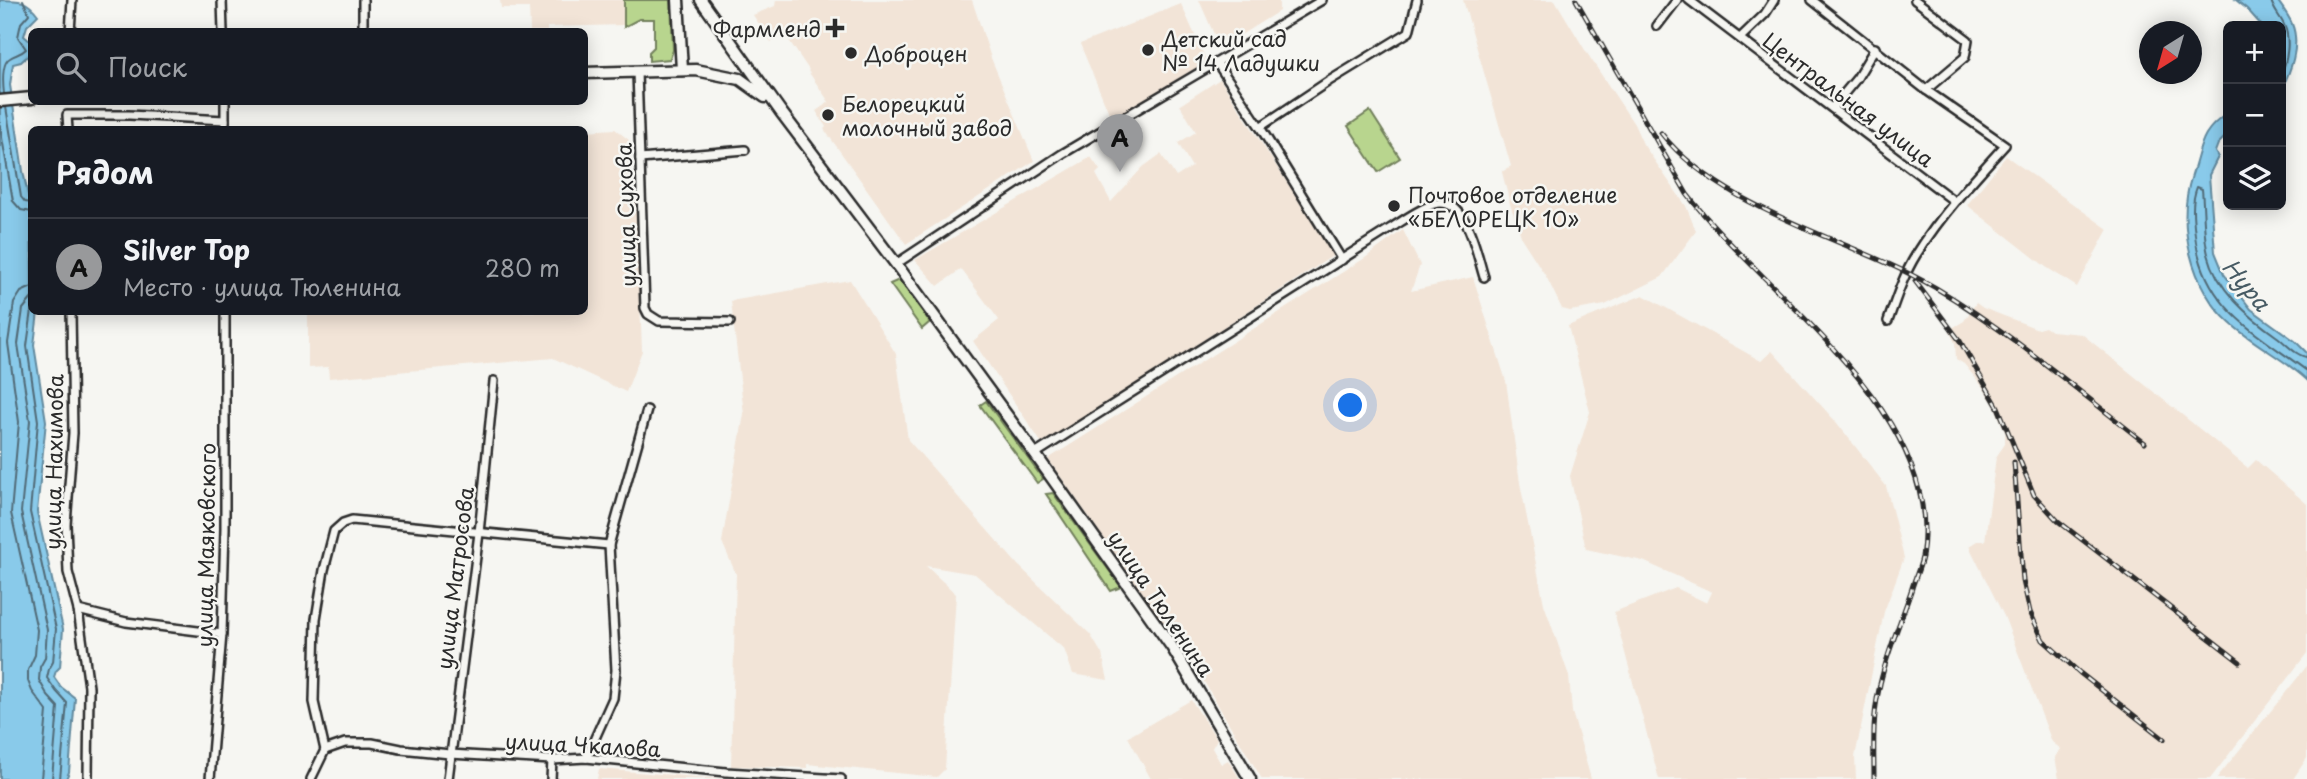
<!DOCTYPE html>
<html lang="ru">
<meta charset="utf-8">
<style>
:root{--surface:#171b24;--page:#242831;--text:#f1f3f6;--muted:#9ea1a6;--line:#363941;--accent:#98999b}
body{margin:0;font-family:"Playpen Sans",sans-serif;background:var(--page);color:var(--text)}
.controls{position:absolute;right:21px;top:21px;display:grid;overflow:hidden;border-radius:10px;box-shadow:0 4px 18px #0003}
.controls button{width:63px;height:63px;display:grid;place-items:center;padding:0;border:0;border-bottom:2px solid var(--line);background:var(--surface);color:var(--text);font:35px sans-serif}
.compass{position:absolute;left:2139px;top:21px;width:63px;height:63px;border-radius:50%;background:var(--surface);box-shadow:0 4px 18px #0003;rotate:217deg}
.you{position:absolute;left:1351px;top:406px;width:24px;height:24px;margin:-18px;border:5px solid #fff;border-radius:50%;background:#1a73e8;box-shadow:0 0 0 10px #1a73e833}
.badge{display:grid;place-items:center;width:46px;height:46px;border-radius:50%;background:var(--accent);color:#111;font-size:23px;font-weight:700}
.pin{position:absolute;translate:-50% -58px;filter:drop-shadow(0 2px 4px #0008)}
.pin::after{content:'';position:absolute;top:37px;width:24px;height:21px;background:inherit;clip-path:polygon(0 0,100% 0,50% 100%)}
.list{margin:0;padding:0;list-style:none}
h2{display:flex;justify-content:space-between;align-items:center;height:91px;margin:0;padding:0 28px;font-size:30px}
h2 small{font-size:23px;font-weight:400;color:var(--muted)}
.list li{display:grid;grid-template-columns:46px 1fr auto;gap:21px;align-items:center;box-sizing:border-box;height:98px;padding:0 28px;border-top:2px solid var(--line)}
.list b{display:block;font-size:26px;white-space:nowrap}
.list p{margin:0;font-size:23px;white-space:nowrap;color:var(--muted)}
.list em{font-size:23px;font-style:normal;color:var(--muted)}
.icon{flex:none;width:38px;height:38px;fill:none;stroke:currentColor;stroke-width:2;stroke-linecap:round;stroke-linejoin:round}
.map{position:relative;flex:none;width:2307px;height:779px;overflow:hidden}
.search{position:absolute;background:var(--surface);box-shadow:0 4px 18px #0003;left:28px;top:28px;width:560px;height:77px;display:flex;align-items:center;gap:18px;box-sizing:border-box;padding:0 24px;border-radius:10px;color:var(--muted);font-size:26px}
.panel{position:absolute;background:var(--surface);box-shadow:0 4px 18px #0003;left:28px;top:126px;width:560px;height:189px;border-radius:10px}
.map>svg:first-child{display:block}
.built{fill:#f2e4d7}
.green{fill:#b8d58e;stroke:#72805c;stroke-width:2}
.water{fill:#89caea;stroke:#638a9e;stroke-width:2}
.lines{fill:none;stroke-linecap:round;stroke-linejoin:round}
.shore{stroke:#516b77;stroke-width:2}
.street-casing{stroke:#2b2b2b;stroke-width:12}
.secondary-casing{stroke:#2b2b2b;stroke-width:15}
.street{stroke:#f6f6f2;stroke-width:7}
.secondary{stroke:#f6f6f2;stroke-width:10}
.rail-casing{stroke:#2b2b2b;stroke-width:5}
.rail{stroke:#f6f6f2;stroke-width:2.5;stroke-dasharray:8;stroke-linecap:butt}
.poi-dot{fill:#2b2b2b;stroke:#f6f6f2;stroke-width:2.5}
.labels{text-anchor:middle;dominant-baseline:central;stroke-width:5;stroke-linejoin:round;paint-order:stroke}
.poi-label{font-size:21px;fill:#2b2b2b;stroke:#f6f6f2;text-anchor:start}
.street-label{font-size:21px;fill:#2b2b2b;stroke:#f6f6f2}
.water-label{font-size:23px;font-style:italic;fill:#475b64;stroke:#f6f6f2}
</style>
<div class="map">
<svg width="2307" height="779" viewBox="0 0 2307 779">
<rect width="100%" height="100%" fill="#f6f6f2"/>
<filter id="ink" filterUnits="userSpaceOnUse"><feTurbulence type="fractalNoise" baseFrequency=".0143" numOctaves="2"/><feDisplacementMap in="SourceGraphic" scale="14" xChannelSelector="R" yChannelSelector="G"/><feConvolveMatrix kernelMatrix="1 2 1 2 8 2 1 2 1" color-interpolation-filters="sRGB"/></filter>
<g filter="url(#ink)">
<!-- built -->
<g class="built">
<path d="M500 0H624V25L547 27V31H530L529 8H501Z"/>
<path d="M776 0H972L991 58 1034 161 906 244 824 129 826 127 816 111 829 102 808 71 809 70 784 33 771 42 753 15 775 6Z"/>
<path d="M1199 0H1279V11L1220 48Z"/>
<path d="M1463 0H1555L1585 50 1634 124 1643 144 1686 206 1696 231 1662 277 1605 305 1570 311 1562 309 1547 278 1522 239 1510 204 1502 172 1511 166Z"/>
<path d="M1181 4 1207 62 1112 120 1080 44Z"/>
<path d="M1220 79 1334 255 1043 445 973 341 999 320 961 269 938 286 915 260 1091 157 1100 170 1096 174 1111 202 1143 167 1161 154 1176 177 1192 167 1178 143 1196 132 1180 105Z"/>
<path d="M615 129 629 140V181L636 197 642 351 626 392 553 358 329 378 328 367 308 368V315L336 313 337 312H584L585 131Z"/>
<path d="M2006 156 2108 229 2077 287 2046 267 1967 205Z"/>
<path d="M1403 230 1420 265 1411 291 1473 277 1506 381 1520 483 1544 604 1569 676 1572 712 1591 779H1262L1200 675 1048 459 1365 258Z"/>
<path d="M850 280 896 354 908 440 1018 565 1090 634 1102 654 1108 680 1073 674 1064 649 975 574 926 566 956 594 945 769 937 777 807 764V768L731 766 736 574 722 542 744 414 731 301Z"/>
<path d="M1643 295 1761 361 1772 351 1837 423 1886 486 1904 558 1884 612 1855 757 1856 779H1659L1614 612 1676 588 1707 603 1712 592 1643 561 1586 549 1570 476 1590 412 1568 326Z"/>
<path d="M1976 303 1983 308 2038 329 2045 327 2051 331 2082 334 2248 468 2256 460 2307 504V653L2210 779H2059L2055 757 2061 749 2052 742 2004 616 1969 546 1977 541H1985L1996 457 2005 444V432L1994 405 1982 386 1964 364 1956 359 1955 343 1949 330 1964 321Z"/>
<path d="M2307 666V758L2293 779H2216Z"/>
<path d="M1191 700 1217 739 1212 748 1221 764 1228 760 1240 779H1151L1128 737Z"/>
<path d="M599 769 722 779H597Z"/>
</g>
<!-- green -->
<g class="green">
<path d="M624 0H671L673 50 670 59 649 61V52L654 47V19H639L624 27Z"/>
<path d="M1370 111 1400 158 1378 172 1348 126Z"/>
<path d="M899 280 930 322 922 329 890 284Z"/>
<path d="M986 401 1043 479 1037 483 980 405Z"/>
<path d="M1053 493 1121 587 1111 591 1046 494Z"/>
</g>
<!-- water -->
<g class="water">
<path d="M0 0C20 0 27 0 38 15L27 26 24 36 31 42V53L21 62 13 64 10 85 23 171 31 210 32 312H38L34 345 46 421 37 512 63 629 60 667 56 671 54 677 61 687 75 698 69 772 66 779H0Z"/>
<path d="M2236 0H2277C2282 7 2289 16 2292 24 2301 46 2290 72 2281 91V26H2262L2247 9Z"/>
<path d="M2228 113V134L2218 144 2215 152 2218 157 2209 175 2215 252 2224 274 2251 309 2295 341 2307 353V380C2283 358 2253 344 2230 323 2191 288 2176 224 2192 175 2202 146 2199 132 2228 113Z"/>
</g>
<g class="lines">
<!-- shore -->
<g class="shore">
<path d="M2271 0C2273 10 2280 16 2284 25 2291 39 2287 61 2281 75"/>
<path d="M4 94C3 85 1 63 10 58 16 54 20 55 26 49L18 37 21 23 29 14 23 0"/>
<path d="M6 107 21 197 25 202 32 203"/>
<path d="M0 126 13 201 21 210 32 212"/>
<path d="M32 287 21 292 14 303 8 343 19 422 11 513 37 630 35 655 28 670V681L32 691 47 711 41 779"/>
<path d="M32 298 23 309 18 344 30 421 21 512 47 630 45 658 40 667 39 680 48 696 58 707 52 779"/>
<path d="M32 310 27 346 38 421 30 512 56 629 53 662 49 669 47 678 56 691 67 703 60 779"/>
<path d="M2307 357C2296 356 2286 343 2276 336 2248 316 2217 290 2208 254 2203 234 2204 210 2202 189L2197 187C2191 202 2193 218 2195 235 2203 307 2254 331 2307 371"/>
</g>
<defs>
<g id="street">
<path d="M222 0 223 32"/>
<path d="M363 0V32"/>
<path d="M1689 0 1954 201"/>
<path d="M1812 0 1926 90 2005 145C1973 180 1941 215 1916 255 1903 276 1896 299 1888 321"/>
<path d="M1915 0 1968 40 1965 57 1926 90"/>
<path d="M1657 26 1677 0"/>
<path d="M70 32 72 0"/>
<path d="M1740 38 1765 14 1774 0"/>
<path d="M1217 63 1260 127 1342 260"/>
<path d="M637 72 645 308 648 314 659 321 730 322"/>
<path d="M1832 108 1857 78 1875 48"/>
<path d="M1260 127 1329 81 1409 32 1417 0"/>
<path d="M68 130 67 115H129L225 120"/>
<path d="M225 130V102"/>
<path d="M640 159 745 150"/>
<path d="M896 264 1062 154 1322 0"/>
<path d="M71 312 73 433 66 524 68 572 78 610 89 687 88 779"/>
<path d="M1035 454 1391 228C1404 220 1419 209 1434 204 1467 194 1477 256 1484 277"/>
<path d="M78 610 126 622 222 634"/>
<path d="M325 750 345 743H372L401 749 450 754 552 760 586 758 726 772 841 779"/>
<path d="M586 758 613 698 616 670 609 545 647 410"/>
<path d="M210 779 222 634 225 528V312"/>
<path d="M311 779 325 750 314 702 316 619 324 570 334 531 343 523 352 520 609 545"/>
<path d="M448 779 479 533 494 381"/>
<path d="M551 779 552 760"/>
</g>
<g id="secondary">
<path d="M678 0 682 70"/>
<path d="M701 0 781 112 896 264 1035 454 1172 647 1250 779"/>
<path d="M584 73 696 70 740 79 765 97"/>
<path d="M0 101 32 98"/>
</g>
</defs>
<!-- street casing -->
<use href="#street" class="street-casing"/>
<!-- secondary casing -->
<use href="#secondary" class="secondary-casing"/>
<!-- street -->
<use href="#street" class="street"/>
<!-- secondary -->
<use href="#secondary" class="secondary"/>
<defs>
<g id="rail">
<path d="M1576 0 1687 194C1765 296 1946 412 1922 557 1920 567 1915 578 1912 588 1902 619 1885 657 1879 689 1872 719 1874 749 1874 779"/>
<path d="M1661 133C1724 212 1850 238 1936 288 2010 332 2077 390 2145 443"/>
<path d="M1915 281 1960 341 1998 407 2034 495 2058 521 2240 662"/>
<path d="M2014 462 2023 581 2030 612 2043 640 2080 673 2164 739"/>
</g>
</defs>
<!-- rail casing -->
<use href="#rail" class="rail-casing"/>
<!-- rail -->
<use href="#rail" class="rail"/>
</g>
</g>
<!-- markers -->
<g class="poi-dot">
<path d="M831.5 17.5h7v7h7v7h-7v7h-7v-7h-7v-7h7z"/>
<circle cx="1148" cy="50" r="7"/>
<circle cx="851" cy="53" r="7"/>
<circle cx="828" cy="115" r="7"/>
<circle cx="1394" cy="206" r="7"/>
</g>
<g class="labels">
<!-- poi labels -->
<g class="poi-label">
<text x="821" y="28" text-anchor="end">Фармленд</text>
<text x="1162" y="38">Детский сад<tspan x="1162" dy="24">№ 14 Ладушки</tspan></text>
<text x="865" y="53">Доброцен</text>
<text x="842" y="103">Белорецкий<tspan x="842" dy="24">молочный завод</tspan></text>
<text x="1408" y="194">Почтовое отделение<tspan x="1408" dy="24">«БЕЛОРЕЦК 10»</tspan></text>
</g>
<!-- street labels -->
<g class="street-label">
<text transform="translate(1849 99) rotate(37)">Центральная улица</text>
<text transform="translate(625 215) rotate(-92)">улица Сухова</text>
<text transform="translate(53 462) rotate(-89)">улица Нахимова</text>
<text transform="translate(205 545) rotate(-89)">улица Маяковского</text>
<text transform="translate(454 578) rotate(-83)">улица Матросова</text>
<text transform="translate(1162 603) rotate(56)">улица Тюленина</text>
<text transform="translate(583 744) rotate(3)">улица Чкалова</text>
</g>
<!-- water labels -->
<g class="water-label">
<text transform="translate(2247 284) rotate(50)">Нура</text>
</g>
</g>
</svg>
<div class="controls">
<button>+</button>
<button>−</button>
<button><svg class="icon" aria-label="layers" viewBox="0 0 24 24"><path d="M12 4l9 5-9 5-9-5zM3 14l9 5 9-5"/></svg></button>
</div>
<svg class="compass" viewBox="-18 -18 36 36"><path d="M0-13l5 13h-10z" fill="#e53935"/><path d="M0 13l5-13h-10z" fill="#9ea1a6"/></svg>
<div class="you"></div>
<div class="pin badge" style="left:1120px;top:172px">A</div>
<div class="search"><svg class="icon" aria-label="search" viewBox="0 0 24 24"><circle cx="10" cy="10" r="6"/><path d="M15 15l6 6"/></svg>Поиск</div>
<section class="panel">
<h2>Рядом<small></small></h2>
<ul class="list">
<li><span class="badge">A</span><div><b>Silver Top</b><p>Место · улица Тюленина</p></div><em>280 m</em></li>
</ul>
</section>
</div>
